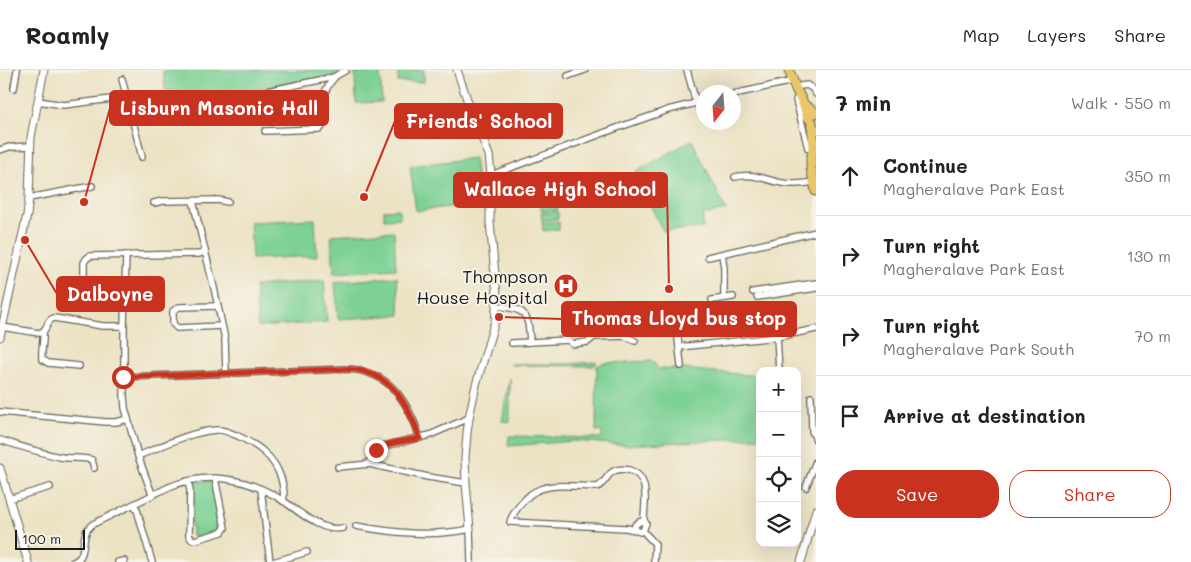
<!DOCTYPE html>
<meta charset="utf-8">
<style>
:root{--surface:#fff;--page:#f6f6f6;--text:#222;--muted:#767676;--line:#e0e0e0;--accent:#c8321e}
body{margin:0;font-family:Mali,sans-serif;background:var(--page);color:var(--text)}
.controls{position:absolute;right:15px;bottom:15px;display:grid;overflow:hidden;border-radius:10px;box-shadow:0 5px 20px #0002}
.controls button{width:45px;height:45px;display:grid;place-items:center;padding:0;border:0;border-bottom:1px solid var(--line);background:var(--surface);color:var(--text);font:25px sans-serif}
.compass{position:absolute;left:696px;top:15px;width:45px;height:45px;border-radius:50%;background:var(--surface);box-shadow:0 5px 20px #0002;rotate:197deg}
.scale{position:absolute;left:15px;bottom:12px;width:70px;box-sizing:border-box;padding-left:5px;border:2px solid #1c1c1c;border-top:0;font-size:14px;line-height:18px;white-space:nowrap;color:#1c1c1c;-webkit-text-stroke:4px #f7f3e8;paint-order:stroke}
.stop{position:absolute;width:15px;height:15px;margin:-11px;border:4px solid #c8321e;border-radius:50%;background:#fff}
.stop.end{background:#c8321e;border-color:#fff;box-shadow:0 1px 5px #0008}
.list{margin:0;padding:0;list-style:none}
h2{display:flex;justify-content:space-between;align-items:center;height:65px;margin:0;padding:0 20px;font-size:21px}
h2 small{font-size:16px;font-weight:400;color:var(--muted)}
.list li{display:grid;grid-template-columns:32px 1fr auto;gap:15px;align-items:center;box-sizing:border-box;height:80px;padding:0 20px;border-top:1px solid var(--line)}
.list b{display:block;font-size:19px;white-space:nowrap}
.list p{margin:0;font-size:16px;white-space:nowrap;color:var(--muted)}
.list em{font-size:16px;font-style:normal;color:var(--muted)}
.actions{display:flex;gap:10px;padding:15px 20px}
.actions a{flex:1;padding:11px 0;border:1px solid var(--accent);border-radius:20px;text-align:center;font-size:18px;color:var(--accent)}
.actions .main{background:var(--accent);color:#fff}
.icon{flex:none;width:28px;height:28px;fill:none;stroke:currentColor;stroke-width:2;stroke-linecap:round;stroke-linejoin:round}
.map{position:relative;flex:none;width:816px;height:492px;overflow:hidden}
header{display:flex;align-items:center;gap:30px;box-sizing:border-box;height:70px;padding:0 25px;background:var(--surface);border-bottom:1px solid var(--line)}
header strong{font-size:24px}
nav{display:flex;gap:28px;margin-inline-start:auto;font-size:18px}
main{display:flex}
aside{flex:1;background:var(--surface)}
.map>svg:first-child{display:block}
.green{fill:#7dd194;stroke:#4c7658}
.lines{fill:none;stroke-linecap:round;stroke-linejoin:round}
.minor-casing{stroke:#656257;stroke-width:8}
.tertiary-casing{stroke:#656257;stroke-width:9}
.primary-casing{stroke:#656257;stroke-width:11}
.minor{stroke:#fff;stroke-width:5.5}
.tertiary{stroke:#fff;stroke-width:7}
.primary{stroke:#e9c769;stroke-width:9}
.route{stroke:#c8321e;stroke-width:6}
.labels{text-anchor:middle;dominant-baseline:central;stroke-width:4;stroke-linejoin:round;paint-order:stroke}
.poi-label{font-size:18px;fill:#1c1c1c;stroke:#f7f3e8;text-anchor:end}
.leader{fill:none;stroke:#c8321e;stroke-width:2}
.callout-dot{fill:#c8321e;stroke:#f7f3e8;stroke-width:2}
.callout{fill:#c8321e;stroke:#c8321e;stroke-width:2}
.callout-label{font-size:19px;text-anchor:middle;font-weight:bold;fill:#fff}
</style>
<header>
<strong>Roamly</strong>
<nav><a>Map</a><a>Layers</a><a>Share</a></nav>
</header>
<main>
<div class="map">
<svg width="816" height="492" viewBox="0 0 816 492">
<rect width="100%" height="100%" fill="#f7f3e8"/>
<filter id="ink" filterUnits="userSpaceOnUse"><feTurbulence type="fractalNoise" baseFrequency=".02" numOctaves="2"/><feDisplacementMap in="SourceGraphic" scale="10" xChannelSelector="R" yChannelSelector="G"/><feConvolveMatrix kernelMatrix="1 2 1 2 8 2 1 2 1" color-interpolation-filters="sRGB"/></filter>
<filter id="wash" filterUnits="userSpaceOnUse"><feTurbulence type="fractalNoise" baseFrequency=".0096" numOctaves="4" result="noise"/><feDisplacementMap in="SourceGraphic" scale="20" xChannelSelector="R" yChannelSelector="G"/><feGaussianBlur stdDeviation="1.12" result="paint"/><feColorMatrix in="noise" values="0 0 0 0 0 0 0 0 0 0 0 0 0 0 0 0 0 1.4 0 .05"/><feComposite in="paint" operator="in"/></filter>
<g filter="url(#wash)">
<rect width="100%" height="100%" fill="#ece3c4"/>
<!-- green -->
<g class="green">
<path d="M163 0H343L334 6 221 25 208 30 199 50 169 48Z"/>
<rect x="398" y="0" width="26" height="12"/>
<path d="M380 2 382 32 356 33 355 3Z"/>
<path d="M692 70 726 140 703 145V158L663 161 634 103Z"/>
<path d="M474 88 480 133 416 141 410 96Z"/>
<path d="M557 132 558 140 541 141V133Z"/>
<path d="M399 139 400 148 384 149V140Z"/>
<path d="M558 142V149L542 151 541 143Z"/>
<path d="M315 149 317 186 252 189 250 152Z"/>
<path d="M559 152V159L543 161 542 153Z"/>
<path d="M394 161 396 199 334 203 331 165Z"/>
<path d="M397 207 400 245 338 249 335 212Z"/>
<path d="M324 210 327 252 258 257 255 216Z"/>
<path d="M653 291 658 299H683L760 306V368L625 375 575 371 508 376 509 366 602 368V362L596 361 597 296 603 293Z"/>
<path d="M597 292 594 296 511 295V294H563Z"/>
<path d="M510 308V352L502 351Z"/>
<path d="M201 411H212L223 456C218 462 199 468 192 466L191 418 196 412Z"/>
</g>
</g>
<g filter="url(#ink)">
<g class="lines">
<defs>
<g id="minor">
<path d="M687 0 696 33"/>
<path d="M568 6 585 0"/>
<path d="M122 9 142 87"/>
<path d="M795 17 807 15 813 19 816 24"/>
<path d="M14 18 17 0"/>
<path d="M734 24 793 11"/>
<path d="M799 25 796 30 808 78"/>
<path d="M38 31 64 35 127 27"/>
<path d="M219 31 334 7 346 0"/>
<path d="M265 61 319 59 322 57C323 37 320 23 334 8"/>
<path d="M13 77 30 76"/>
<path d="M0 80 9 77"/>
<path d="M491 105 617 58 668 40 704 31"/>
<path d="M735 107C754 102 764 110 782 113 793 115 803 114 814 112"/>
<path d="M29 128 92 116"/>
<path d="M193 131 214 218 225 269 226 303"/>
<path d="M154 133 163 131 218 130 228 132"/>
<path d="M722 184 724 198V228"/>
<path d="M126 185 124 256V325L125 338 138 386 152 424"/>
<path d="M708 187 816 162"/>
<path d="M84 208V193L86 189 90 186 199 184 205 182"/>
<path d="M753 222 816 213"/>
<path d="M757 227 816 218"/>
<path d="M712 230 733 227"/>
<path d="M218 236 179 237 173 241V254L177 258 222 256"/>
<path d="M497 236C527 239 528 243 530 272"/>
<path d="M2 257 39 263C49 261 45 250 54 248L103 256H124"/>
<path d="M677 259 681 296"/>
<path d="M43 262C44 271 41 280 42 289L48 293 79 296"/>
<path d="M777 267 779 301"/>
<path d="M512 273 568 270 573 274 588 272 594 267 625 266 635 271"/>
<path d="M679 277 777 267 816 259"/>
<path d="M123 307 348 299C390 301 408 332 420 368"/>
<path d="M811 327 812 361 816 370"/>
<path d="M0 342 106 352H116L128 349"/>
<path d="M0 370C20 376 40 383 61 387 71 389 82 387 92 390L94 398"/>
<path d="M138 386C163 376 189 362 216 360 223 359 231 363 238 366 257 375 274 386 281 408 283 416 285 423 283 431"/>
<path d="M369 394 372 385 380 377 430 365 469 348"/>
<path d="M338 397 369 394 428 407 466 413"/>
<path d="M188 411 190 420 189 465 191 469 195 470 222 462 225 458 215 408"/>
<path d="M806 417 816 391"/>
<path d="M261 419 270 492"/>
<path d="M9 429 50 417"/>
<path d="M134 434 137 440 152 492"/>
<path d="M356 456C394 463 432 467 470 459L471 492"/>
<path d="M636 460 626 458 510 452C512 445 515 441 520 435 524 431 527 427 531 424 549 411 576 417 597 417 605 414 606 405 614 401 619 399 624 399 629 400 650 406 645 431 644 448V451L646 453 643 461 640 462 636 460 635 455 639 452 644 451"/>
<path d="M643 461 655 474 654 492"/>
<path d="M73 492C87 488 81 471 87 460 88 459 92 454 93 454L169 417C208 401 247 408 282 430 299 441 321 463 343 458"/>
<path d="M118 492 124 491"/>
<path d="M273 492 307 482"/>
</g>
<g id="tertiary">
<path d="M457 0 471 41 489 85 492 114 490 134V152L497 225 495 251 476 315 469 348 467 363 465 388 466 413 470 459"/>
<path d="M0 267 27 145 29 128 31 67 44 0"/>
<path d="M0 398 28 492"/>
<path d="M801 492 816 440"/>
</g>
<g id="primary">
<path d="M789 0 795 17 803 33 808 47 812 52V56L816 60"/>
<path d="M803 34 816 43"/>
<path d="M812 56 814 75 811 89V98L816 121"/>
</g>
</defs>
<!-- minor casing -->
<use href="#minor" class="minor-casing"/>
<!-- tertiary casing -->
<use href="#tertiary" class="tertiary-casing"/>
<!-- primary casing -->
<use href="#primary" class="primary-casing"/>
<!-- minor -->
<use href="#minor" class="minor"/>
<!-- tertiary -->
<use href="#tertiary" class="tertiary"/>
<!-- primary -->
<use href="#primary" class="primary"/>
</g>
</g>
<g class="lines" filter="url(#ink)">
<!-- route -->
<path class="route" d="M123 307 348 299C390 301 407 332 420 368 407 371 387 372 376 380"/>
</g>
<!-- icons -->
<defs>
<symbol id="hospital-disc" viewBox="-11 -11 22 22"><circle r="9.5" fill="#c8321e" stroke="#f7f3e8"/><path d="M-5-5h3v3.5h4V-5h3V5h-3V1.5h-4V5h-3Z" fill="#fff"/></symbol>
</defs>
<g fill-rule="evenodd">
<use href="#hospital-disc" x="552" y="202" width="28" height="28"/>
</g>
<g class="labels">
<!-- poi labels -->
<g class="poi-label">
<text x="548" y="206">Thompson<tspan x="548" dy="21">House Hospital</tspan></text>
</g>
</g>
<!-- callouts -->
<path class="leader" d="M84 132L110 38M364 127L395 51M669 219L667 120M25 170L57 224M499 247L562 249"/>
<g class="callout-dot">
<circle cx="84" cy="132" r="5"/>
<circle cx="364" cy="127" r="5"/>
<circle cx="669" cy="219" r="5"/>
<circle cx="25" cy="170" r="5"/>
<circle cx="499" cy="247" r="5"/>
</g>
<g class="callout">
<rect x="110" y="21" width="218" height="34" rx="5"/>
<rect x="395" y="34" width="167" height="34" rx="5"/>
<rect x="454" y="103" width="213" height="34" rx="5"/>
<rect x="57" y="207" width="107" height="34" rx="5"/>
<rect x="562" y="232" width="234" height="34" rx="5"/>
</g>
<g class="callout-label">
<text x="219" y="45">Lisburn Masonic Hall</text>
<text x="479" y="58">Friends' School</text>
<text x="560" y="126">Wallace High School</text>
<text x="110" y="231">Dalboyne</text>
<text x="679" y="255">Thomas Lloyd bus stop</text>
</g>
</svg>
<div class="controls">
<button>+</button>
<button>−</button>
<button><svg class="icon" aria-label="locate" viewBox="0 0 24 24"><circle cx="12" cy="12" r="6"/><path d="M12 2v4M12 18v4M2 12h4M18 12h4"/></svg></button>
<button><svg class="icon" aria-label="layers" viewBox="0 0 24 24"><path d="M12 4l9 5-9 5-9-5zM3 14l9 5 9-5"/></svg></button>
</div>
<svg class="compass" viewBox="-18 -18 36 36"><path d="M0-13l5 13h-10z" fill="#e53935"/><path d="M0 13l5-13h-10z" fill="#767676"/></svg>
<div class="scale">100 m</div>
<div class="stop" style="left:123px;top:307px"></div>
<div class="stop end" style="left:376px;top:380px"></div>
</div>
<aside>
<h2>7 min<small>Walk · 550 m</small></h2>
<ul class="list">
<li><svg class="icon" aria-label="ahead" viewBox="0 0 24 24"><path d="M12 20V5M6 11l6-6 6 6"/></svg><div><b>Continue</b><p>Magheralave Park East</p></div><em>350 m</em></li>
<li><svg class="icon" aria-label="right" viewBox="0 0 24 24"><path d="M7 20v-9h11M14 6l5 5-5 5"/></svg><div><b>Turn right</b><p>Magheralave Park East</p></div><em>130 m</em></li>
<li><svg class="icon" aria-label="right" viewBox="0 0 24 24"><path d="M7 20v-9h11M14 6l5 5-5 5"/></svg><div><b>Turn right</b><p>Magheralave Park South</p></div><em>70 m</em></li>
<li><svg class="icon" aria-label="arrive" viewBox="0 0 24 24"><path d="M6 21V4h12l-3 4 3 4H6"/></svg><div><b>Arrive at destination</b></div></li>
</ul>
<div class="actions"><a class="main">Save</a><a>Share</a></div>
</aside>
</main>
